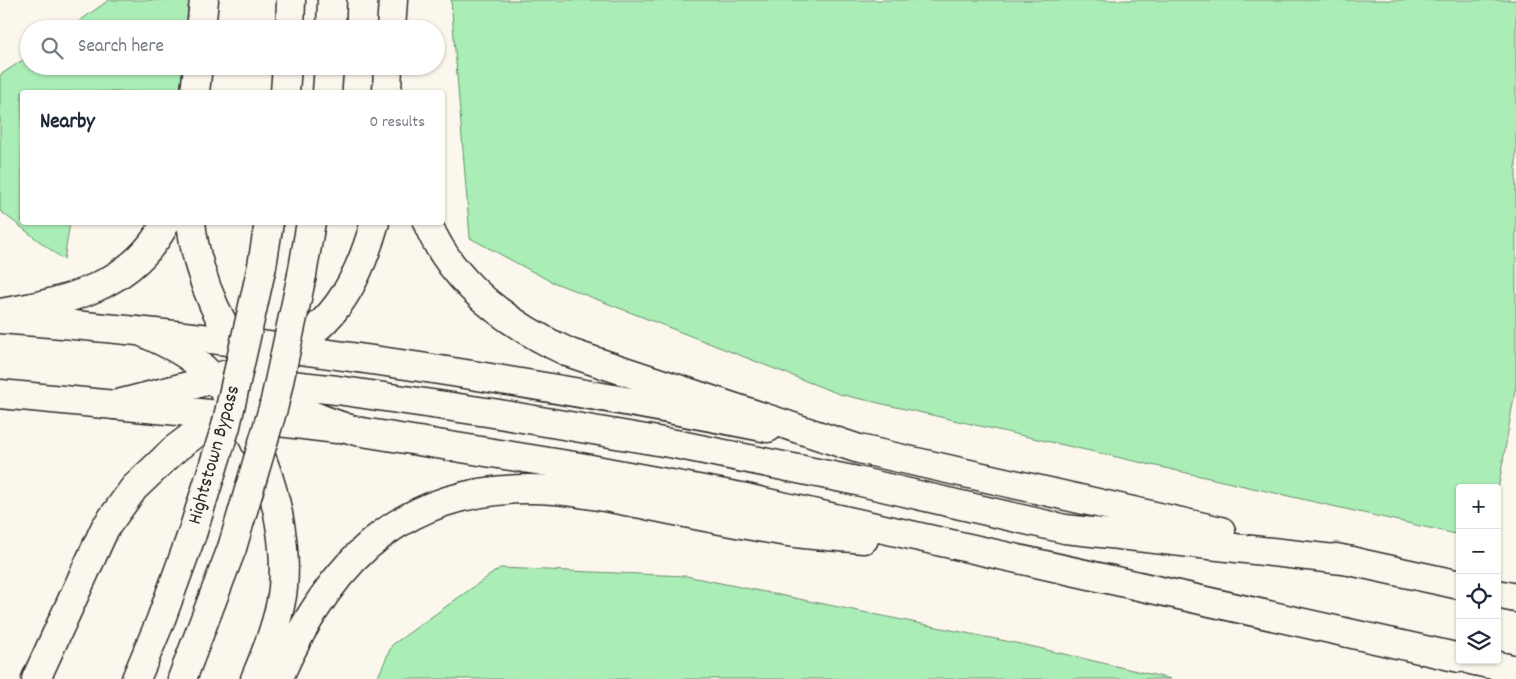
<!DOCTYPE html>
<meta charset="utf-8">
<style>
:root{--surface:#fff;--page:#f2f2f3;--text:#1f2937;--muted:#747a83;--line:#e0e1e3}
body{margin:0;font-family:Dekko,sans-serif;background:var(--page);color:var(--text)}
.controls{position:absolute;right:15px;bottom:15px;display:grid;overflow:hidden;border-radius:5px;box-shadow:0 1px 4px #0004}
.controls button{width:45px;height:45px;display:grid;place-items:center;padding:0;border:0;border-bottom:1px solid var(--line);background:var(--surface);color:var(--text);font:25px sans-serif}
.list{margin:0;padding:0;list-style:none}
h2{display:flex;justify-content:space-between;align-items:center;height:65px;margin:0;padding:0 20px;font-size:21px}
h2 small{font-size:16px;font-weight:400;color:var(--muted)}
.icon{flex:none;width:28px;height:28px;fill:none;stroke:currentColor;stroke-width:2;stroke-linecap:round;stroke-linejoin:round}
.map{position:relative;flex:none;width:1516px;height:679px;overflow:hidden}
.search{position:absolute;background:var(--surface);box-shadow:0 1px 4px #0004;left:20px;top:20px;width:425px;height:55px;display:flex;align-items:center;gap:12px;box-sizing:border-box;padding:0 18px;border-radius:28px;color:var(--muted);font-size:19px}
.panel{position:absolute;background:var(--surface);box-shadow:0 1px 4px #0004;left:20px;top:90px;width:425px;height:135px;border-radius:5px}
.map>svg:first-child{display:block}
.green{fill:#abedb6;stroke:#6b8c70}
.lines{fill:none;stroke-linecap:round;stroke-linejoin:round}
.major-casing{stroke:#2b2b2b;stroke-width:31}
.highway-casing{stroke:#2b2b2b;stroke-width:31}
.major{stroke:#fbf7ec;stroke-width:28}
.highway{stroke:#fbf7ec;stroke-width:28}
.highway-bridge-casing{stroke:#2b2b2b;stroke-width:31;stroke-linecap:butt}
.highway-bridge{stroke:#fbf7ec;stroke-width:28}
.labels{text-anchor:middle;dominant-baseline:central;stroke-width:4;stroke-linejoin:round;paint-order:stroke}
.street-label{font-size:20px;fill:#2b2b2b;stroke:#fbf7ec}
</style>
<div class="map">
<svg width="1516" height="679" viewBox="0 0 1516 679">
<rect width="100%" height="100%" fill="#fbf7ec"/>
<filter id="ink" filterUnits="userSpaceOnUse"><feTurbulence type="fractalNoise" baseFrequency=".02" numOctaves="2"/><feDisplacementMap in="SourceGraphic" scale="10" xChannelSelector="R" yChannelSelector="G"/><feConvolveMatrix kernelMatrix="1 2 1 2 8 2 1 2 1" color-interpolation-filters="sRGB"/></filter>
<g filter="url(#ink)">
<!-- green -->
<g class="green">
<path d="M109 0H189L186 29H68Z"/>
<path d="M451 0H1516V385L1497 496V488H1460V535L839 394 550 281 470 238Z"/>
<path d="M29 56V66H183L180 92H22V222L70 223 64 260 0 211V75Z"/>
<path d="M500 568 686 576 1030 646 1171 679H377L392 645Z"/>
</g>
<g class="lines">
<defs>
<g id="major">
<path d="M0 319C259 338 513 378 768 428"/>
<path d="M0 394 220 415 337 429"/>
</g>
<g id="highway">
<path d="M201 29 204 0"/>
<path d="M290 29 291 0"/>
<path d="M331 29 332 0"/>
<path d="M391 29 393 0"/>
<path d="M195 92 198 66"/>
<path d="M285 92 287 66"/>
<path d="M327 92 329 66"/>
<path d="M387 92 388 66"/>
<path d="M191 222C198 289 237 370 296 407 314 418 335 424 356 431L580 467 741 497 1460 658"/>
<path d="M427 222C453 286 511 326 570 353L859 449 1221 531"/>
<path d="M262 266 269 222"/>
<path d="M302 275 311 222"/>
<path d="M0 313C65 302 133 287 166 222"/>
<path d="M142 332C159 340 177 347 192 359 254 405 290 513 283 588 280 618 267 651 255 679"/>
<path d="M268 358C331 332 357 286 375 222"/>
<path d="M114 405 192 385 228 374"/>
<path d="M1336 558 1460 585"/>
<path d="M1497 594 1516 598"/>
<path d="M1471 660 1516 670"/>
<path d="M36 679 105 528 134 488 175 449 220 415 257 394 291 385 337 390 493 413 675 444 857 481 1065 529 1352 561"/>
<path d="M136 679 160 622 192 534"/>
<path d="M182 679 232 548"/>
<path d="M278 679C333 554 410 480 554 490 582 492 609 498 636 503 685 513 733 523 781 531 808 536 836 536 864 539"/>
</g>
</defs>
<!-- major casing -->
<use href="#major" class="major-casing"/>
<!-- highway casing -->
<use href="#highway" class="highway-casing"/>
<!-- major -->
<use href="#major" class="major"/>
<!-- highway -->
<use href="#highway" class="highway"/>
<defs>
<g id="highway-bridge">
<path d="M192 534 226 426 262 266"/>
<path d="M232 548 274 405 302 275"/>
</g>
</defs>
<!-- highway-bridge casing -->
<use href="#highway-bridge" class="highway-bridge-casing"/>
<!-- highway-bridge -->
<use href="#highway-bridge" class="highway-bridge"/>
</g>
</g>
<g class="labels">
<!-- street labels -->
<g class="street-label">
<text transform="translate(215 455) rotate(-74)">Hightstown Bypass</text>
</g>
</g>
</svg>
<div class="controls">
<button>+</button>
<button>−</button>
<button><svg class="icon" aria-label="locate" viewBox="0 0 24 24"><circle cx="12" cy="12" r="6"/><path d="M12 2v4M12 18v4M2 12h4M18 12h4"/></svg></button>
<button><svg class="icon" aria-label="layers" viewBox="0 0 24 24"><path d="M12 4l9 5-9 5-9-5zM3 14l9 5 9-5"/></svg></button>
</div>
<div class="search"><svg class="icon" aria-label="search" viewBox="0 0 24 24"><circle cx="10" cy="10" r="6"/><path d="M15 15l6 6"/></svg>Search here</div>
<section class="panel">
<h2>Nearby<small>0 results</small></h2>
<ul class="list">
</ul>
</section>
</div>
